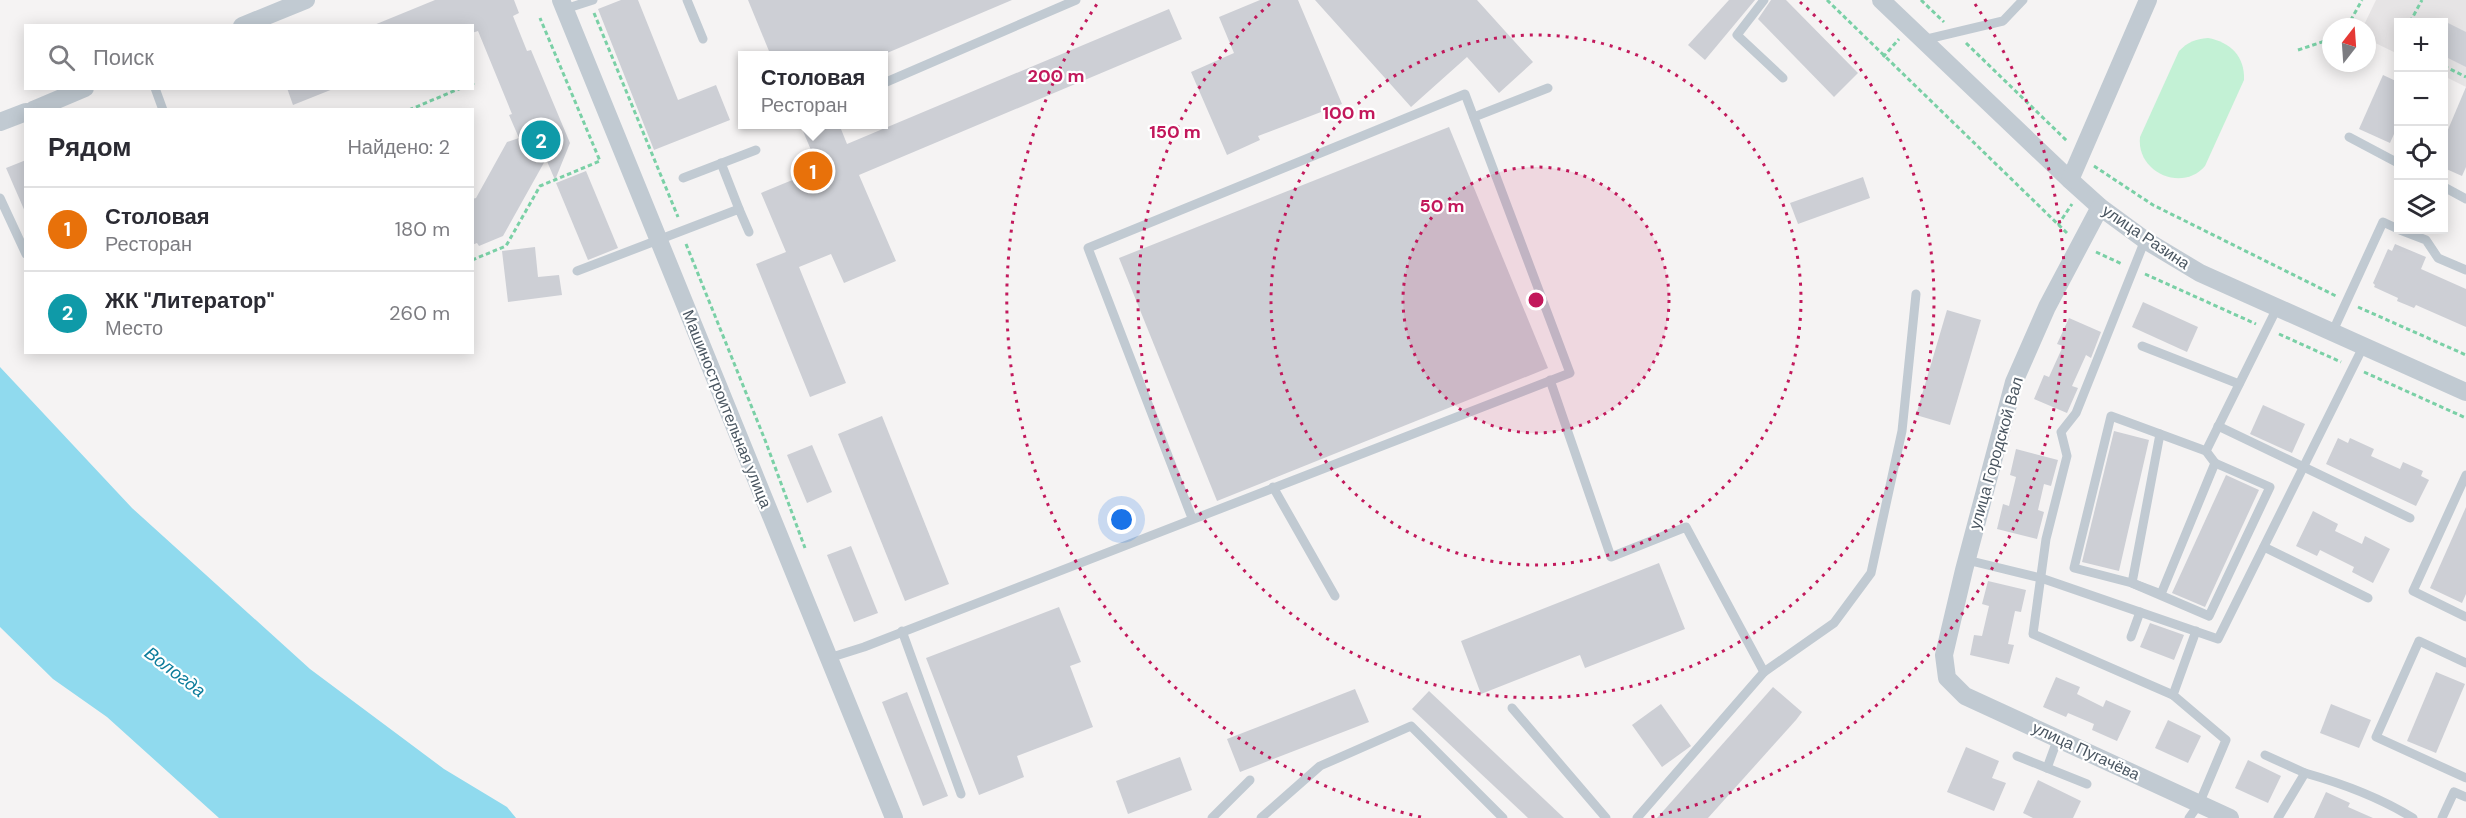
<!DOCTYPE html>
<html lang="ru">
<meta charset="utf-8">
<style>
:root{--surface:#fff;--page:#f7f7f7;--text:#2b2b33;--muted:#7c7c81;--line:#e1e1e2;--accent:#1a73e8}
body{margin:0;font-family:"DM Sans",sans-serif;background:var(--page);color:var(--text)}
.controls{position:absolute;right:18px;top:18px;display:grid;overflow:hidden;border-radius:0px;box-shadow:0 3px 15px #0003}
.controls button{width:54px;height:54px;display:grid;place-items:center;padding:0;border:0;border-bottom:2px solid var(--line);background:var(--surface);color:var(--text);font:30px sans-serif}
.compass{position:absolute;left:2322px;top:18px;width:54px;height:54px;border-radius:50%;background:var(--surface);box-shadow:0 3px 15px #0003;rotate:17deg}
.you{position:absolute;left:1122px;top:520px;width:21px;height:21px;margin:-15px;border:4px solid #fff;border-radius:50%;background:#1a73e8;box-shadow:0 0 0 9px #1a73e833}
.badge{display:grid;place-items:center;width:39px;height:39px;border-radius:50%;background:var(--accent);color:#fff;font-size:20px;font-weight:700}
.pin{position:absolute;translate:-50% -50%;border:3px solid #fff;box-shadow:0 2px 6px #0006}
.popup{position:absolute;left:738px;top:51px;width:150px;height:78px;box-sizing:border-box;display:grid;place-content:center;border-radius:0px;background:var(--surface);filter:drop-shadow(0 2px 4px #0005);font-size:20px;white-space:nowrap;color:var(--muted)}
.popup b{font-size:22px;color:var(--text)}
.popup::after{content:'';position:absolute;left:50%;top:100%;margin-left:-12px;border:12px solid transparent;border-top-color:var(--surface)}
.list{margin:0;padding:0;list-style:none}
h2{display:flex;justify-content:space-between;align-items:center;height:78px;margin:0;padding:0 24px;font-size:26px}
h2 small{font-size:20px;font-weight:400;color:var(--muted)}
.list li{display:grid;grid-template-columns:39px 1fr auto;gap:18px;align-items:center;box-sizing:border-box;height:84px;padding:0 24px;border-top:2px solid var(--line)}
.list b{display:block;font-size:22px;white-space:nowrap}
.list p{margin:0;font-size:20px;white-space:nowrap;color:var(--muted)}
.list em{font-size:20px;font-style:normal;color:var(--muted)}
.icon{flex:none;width:33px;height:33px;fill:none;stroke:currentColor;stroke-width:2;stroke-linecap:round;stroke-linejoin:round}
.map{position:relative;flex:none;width:2466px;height:818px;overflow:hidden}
.search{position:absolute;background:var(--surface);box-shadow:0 3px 15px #0003;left:24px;top:24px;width:450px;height:66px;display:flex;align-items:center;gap:15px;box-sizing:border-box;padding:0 21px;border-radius:0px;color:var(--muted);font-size:22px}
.panel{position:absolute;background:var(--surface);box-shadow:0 3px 15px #0003;left:24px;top:108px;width:450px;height:246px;border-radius:0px}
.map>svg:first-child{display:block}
.education{fill:#e6e4e5}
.green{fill:#c3f1d5}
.water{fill:#90daee}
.building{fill:#cdcfd5}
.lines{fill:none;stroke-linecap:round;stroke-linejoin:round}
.path{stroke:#7ad0a6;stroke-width:3;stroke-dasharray:4.5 3;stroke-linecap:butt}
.service{stroke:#c1cad2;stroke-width:9}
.minor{stroke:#c1cad2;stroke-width:18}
.ring{fill:none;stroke:#c2185b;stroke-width:3;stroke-dasharray:3 6}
.labels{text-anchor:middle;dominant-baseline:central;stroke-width:4.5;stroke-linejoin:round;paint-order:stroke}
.street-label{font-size:16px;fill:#4a5661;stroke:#fff}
.water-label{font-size:18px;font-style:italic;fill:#0c7c9b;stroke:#fff}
.centre{fill:#c2185b;stroke:#fff;stroke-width:3}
.ring-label{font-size:18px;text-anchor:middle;font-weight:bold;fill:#c2185b;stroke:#fff;stroke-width:4.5;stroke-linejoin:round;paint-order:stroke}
</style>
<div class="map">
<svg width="2466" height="818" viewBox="0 0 2466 818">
<rect width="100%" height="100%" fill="#f5f3f3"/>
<!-- education -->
<path class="education" d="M2376 0H2466V87L2444 76V22H2398V54L2367 39V27H2363Z"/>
<!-- green -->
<path class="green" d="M2208 38C2230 42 2245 56 2244 80L2205 166C2182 193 2136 172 2140 137L2179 51C2188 42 2195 39 2208 38Z"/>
<!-- water -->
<path class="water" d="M0 367 132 508 310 669 444 769 507 807 516 818H219L107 717 53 679 0 627Z"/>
<!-- building -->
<g class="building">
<path d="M435 0H514L519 13 513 16 527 51 531 50 570 143 555 180 546 159 503 236 479 246 477 243 472 245V199L476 198 507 142 519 138 509 115 512 114 478 31 472 33V26L374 25Z"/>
<path d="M621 0H638L678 100 716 85 730 120 654 150 598 9Z"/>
<path d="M748 0H1012L880 56H771Z"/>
<path d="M1260 0H1298L1342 104 1258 136 1260 140 1227 155 1191 72 1234 53 1219 17Z"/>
<path d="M1315 0H1477L1533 62 1499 93 1467 57 1411 107Z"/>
<path d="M1729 0H1755L1705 60 1688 45Z"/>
<path d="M1771 0H1786L1858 73 1834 97 1758 19Z"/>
<path d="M1169 9 1182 39 859 175 896 261 844 283 831 254 799 267 846 383 810 397 756 264 786 252 761 193 819 169 800 124H839L847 144Z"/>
<path d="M2444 21 2466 32V67L2444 56Z"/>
<path d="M2383 75 2398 82V125L2390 143 2359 129Z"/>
<path d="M2466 87V167L2462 176 2444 168V139Z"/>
<path d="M287 88H333V89L293 105Z"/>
<path d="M1449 127 1548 368 1217 501 1119 258Z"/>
<path d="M26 160V214L6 168Z"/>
<path d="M586 171 618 248 588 260 556 183Z"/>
<path d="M1863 177 1870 198 1798 224 1790 203Z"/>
<path d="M2395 244 2426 257 2421 269 2466 289V327L2416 305 2414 308 2397 301 2398 298 2374 287 2375 285 2373 283 2388 249 2392 251Z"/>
<path d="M535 247 538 277 559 275 562 295 508 302 502 251Z"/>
<path d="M2143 302 2198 327 2187 352 2132 327Z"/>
<path d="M1947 310 1981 320 1950 425 1916 415Z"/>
<path d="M2069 318 2101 332 2091 358 2086 355 2072 386 2078 388 2067 413 2034 399 2044 375 2049 377 2063 346 2057 344Z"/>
<path d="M2263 405 2305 424 2292 453 2250 434Z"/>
<path d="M882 416 949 584 905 601 838 434Z"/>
<path d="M2114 431 2149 440 2119 571 2082 562Z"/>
<path d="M2338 438 2348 443 2350 438 2374 449 2371 456 2400 469 2403 462 2423 471 2421 476 2429 480 2416 506 2326 464Z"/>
<path d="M812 445 832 492 807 503 787 455Z"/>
<path d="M2016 449 2058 460 2051 486 2044 484 2038 510 2044 512 2037 539 1997 529 2003 504 2009 506 2016 477 2010 475Z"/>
<path d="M2226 475 2259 490 2205 607 2172 593Z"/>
<path d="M2466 507V594L2462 603 2430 588Z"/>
<path d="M2313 511 2338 524 2335 531 2362 544 2365 536 2390 549 2373 583 2352 572 2354 567 2320 550 2317 556 2296 546Z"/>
<path d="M851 546 878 613 854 622 827 555Z"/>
<path d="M1659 563 1685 629 1585 668 1580 655 1481 694 1461 641Z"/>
<path d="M1988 581 2026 590 2021 612 2015 611 2008 644 2014 645 2009 664 1970 655 1974 635 1982 636 1989 606 1982 604Z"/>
<path d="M1059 607 1081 662 1070 666 1093 727 1017 756 1024 777 979 795 926 658Z"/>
<path d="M2150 623 2184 635 2174 660 2140 647Z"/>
<path d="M2436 672 2465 684 2436 753 2407 741Z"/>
<path d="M2056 677 2080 687 2077 694 2103 707 2106 700 2131 711 2117 741 2092 730 2094 724 2068 713 2066 717 2043 707Z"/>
<path d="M1773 687 1802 712 1796 720 1708 818H1657Z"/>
<path d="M1355 689 1369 722 1240 772 1227 739Z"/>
<path d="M1429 691 1564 818H1528L1412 709Z"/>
<path d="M907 692 948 796 923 806 882 702Z"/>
<path d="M1661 704 1691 746 1662 767 1632 725Z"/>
<path d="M2331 704 2371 720 2359 748 2320 733Z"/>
<path d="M2168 720 2201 736 2188 763 2155 748Z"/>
<path d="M1966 747 1999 761 1992 778 2006 783 1994 811 1947 792Z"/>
<path d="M1180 757 1192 790 1128 814 1116 781Z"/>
<path d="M2248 760 2281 776 2268 803 2235 788Z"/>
<path d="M2038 780 2081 801 2073 818H2033L2023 813Z"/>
<path d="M2326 792 2350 803 2348 807 2373 818H2314Z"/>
</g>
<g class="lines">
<!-- path -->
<g class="path">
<path d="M1827 0 2068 234"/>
<path d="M1921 0 1944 22"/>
<path d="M594 13 678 217"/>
<path d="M2410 22 2422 0"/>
<path d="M2347 27 2362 0"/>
<path d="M1966 43 2067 141"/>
<path d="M2298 50 2331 39"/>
<path d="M1883 57 1899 39"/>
<path d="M2444 66 2466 77"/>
<path d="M472 84 474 83"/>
<path d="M409 110 461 88"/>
<path d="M2094 166 2153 205 2336 296"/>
<path d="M2058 225 2072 204"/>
<path d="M686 244 765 440 805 548"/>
<path d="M2096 252 2122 264"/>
<path d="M472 260 506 246 540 186 600 161 540 18"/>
<path d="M2145 274 2256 324"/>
<path d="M2358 307 2466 355"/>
<path d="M2279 334 2341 362"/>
<path d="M2364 372 2466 418"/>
</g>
<!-- service -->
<g class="service">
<path d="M687 0 703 39"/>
<path d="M1764 0 1737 35 1783 78"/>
<path d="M565 9 593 0"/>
<path d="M1923 40 2003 21 2023 0"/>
<path d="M884 83 1076 0"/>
<path d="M155 88 163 110"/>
<path d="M1474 117 1548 88"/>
<path d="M2349 137 2398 163"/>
<path d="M721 163 739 209"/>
<path d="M683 178 756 150"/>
<path d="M2444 187 2466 199"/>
<path d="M0 198 26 254"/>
<path d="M2400 230 2426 240 2438 258 2466 270"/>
<path d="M2145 240 2076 413 2061 432 2067 456 2046 539 2033 634 2173 695"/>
<path d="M577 271 739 209 749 232"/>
<path d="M2332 333 2383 222 2398 229"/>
<path d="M2142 346 2239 384"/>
<path d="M1550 380 1611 557 1686 527 1764 672 1834 623 1871 573 1902 431 1916 294"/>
<path d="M2218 426 2410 518"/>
<path d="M2160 434 2111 416 2074 568 2132 583 2209 616 2270 487 2215 463"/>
<path d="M2160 434 2206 451 2215 463 2161 594 2132 583Z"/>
<path d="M2206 451 2277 308"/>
<path d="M2466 475 2413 591 2466 617"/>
<path d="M1273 487 1335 596"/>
<path d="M2264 547 2368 598"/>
<path d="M1967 560 2041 578 2218 639 2363 347"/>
<path d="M902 631 961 794"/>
<path d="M2131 637 2140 612"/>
<path d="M829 658 864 647 1570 373 1465 94 1088 248 1192 518"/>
<path d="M2466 663 2419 641 2376 737 2466 778"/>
<path d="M1512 708 1606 818"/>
<path d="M2058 738 2047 768 2087 784"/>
<path d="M2265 755 2305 773"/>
<path d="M2017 756 2047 768"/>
<path d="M1212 818 1250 780"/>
<path d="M1261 818 1320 766 1411 726 1503 818"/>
<path d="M1637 818 1764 672"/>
<path d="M2189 818 2199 804 2226 740 2173 695 2196 631"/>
<path d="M2278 818 2305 773C2344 784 2379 797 2413 818"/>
<path d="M2442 818 2454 792 2466 797"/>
</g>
<!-- minor -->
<g class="minor">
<path d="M561 0 894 818"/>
<path d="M1881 0 2070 180 2100 207 2145 240 2200 273 2466 392"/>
<path d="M242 26 306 0"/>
<path d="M33 110 85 88"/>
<path d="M0 122 26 112"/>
<path d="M2070 180 2148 0"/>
<path d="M2100 207 2047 307 2014 382 1964 570 1944 655 1947 678 1965 696 2230 818"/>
</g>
</g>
<!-- distance rings -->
<circle cx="1536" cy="300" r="133" fill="#c2185b" fill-opacity=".12"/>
<g class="ring">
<circle cx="1536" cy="300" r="133"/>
<circle cx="1536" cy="300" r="265"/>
<path d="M1800 2A398 398 0 1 1 1272 2"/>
<path d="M1421 817A530 530 0 0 1 1097 4M1975 4A530 530 0 0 1 1651 817"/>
</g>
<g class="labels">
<!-- street labels -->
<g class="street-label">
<text transform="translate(2146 237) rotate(34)">улица Разина</text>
<text transform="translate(727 409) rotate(68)">Машиностроительная улица</text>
<text transform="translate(1996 453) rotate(-74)">улица Городской Вал</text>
<text transform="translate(2086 751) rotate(25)">улица Пугачёва</text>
</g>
<!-- water labels -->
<g class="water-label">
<text transform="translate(175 672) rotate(37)">Вологда</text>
</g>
</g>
<circle cx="1536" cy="300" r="9" class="centre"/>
<g class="ring-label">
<text x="1056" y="82">200 m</text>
<text x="1349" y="119">100 m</text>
<text x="1175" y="138">150 m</text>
<text x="1442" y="212">50 m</text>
</g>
</svg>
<div class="controls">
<button>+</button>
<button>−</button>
<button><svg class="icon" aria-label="locate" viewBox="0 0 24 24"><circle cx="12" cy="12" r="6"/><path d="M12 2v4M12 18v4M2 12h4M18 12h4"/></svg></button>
<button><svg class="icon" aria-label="layers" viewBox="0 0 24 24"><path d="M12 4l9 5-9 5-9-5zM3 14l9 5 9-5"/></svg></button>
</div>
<svg class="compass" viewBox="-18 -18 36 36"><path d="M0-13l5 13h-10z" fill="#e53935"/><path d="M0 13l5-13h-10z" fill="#7c7c81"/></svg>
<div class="you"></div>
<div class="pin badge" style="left:813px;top:171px;background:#e8710a">1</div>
<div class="popup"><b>Столовая</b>Ресторан</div>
<div class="pin badge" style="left:541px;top:140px;background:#0f9aa8">2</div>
<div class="search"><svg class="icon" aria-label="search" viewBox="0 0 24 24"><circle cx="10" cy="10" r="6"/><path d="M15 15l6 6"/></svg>Поиск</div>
<section class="panel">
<h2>Рядом<small>Найдено: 2</small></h2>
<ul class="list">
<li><span class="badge" style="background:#e8710a">1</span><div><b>Столовая</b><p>Ресторан</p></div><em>180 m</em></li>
<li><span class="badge" style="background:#0f9aa8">2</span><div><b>ЖК &quot;Литератор&quot;</b><p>Место</p></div><em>260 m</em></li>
</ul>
</section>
</div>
